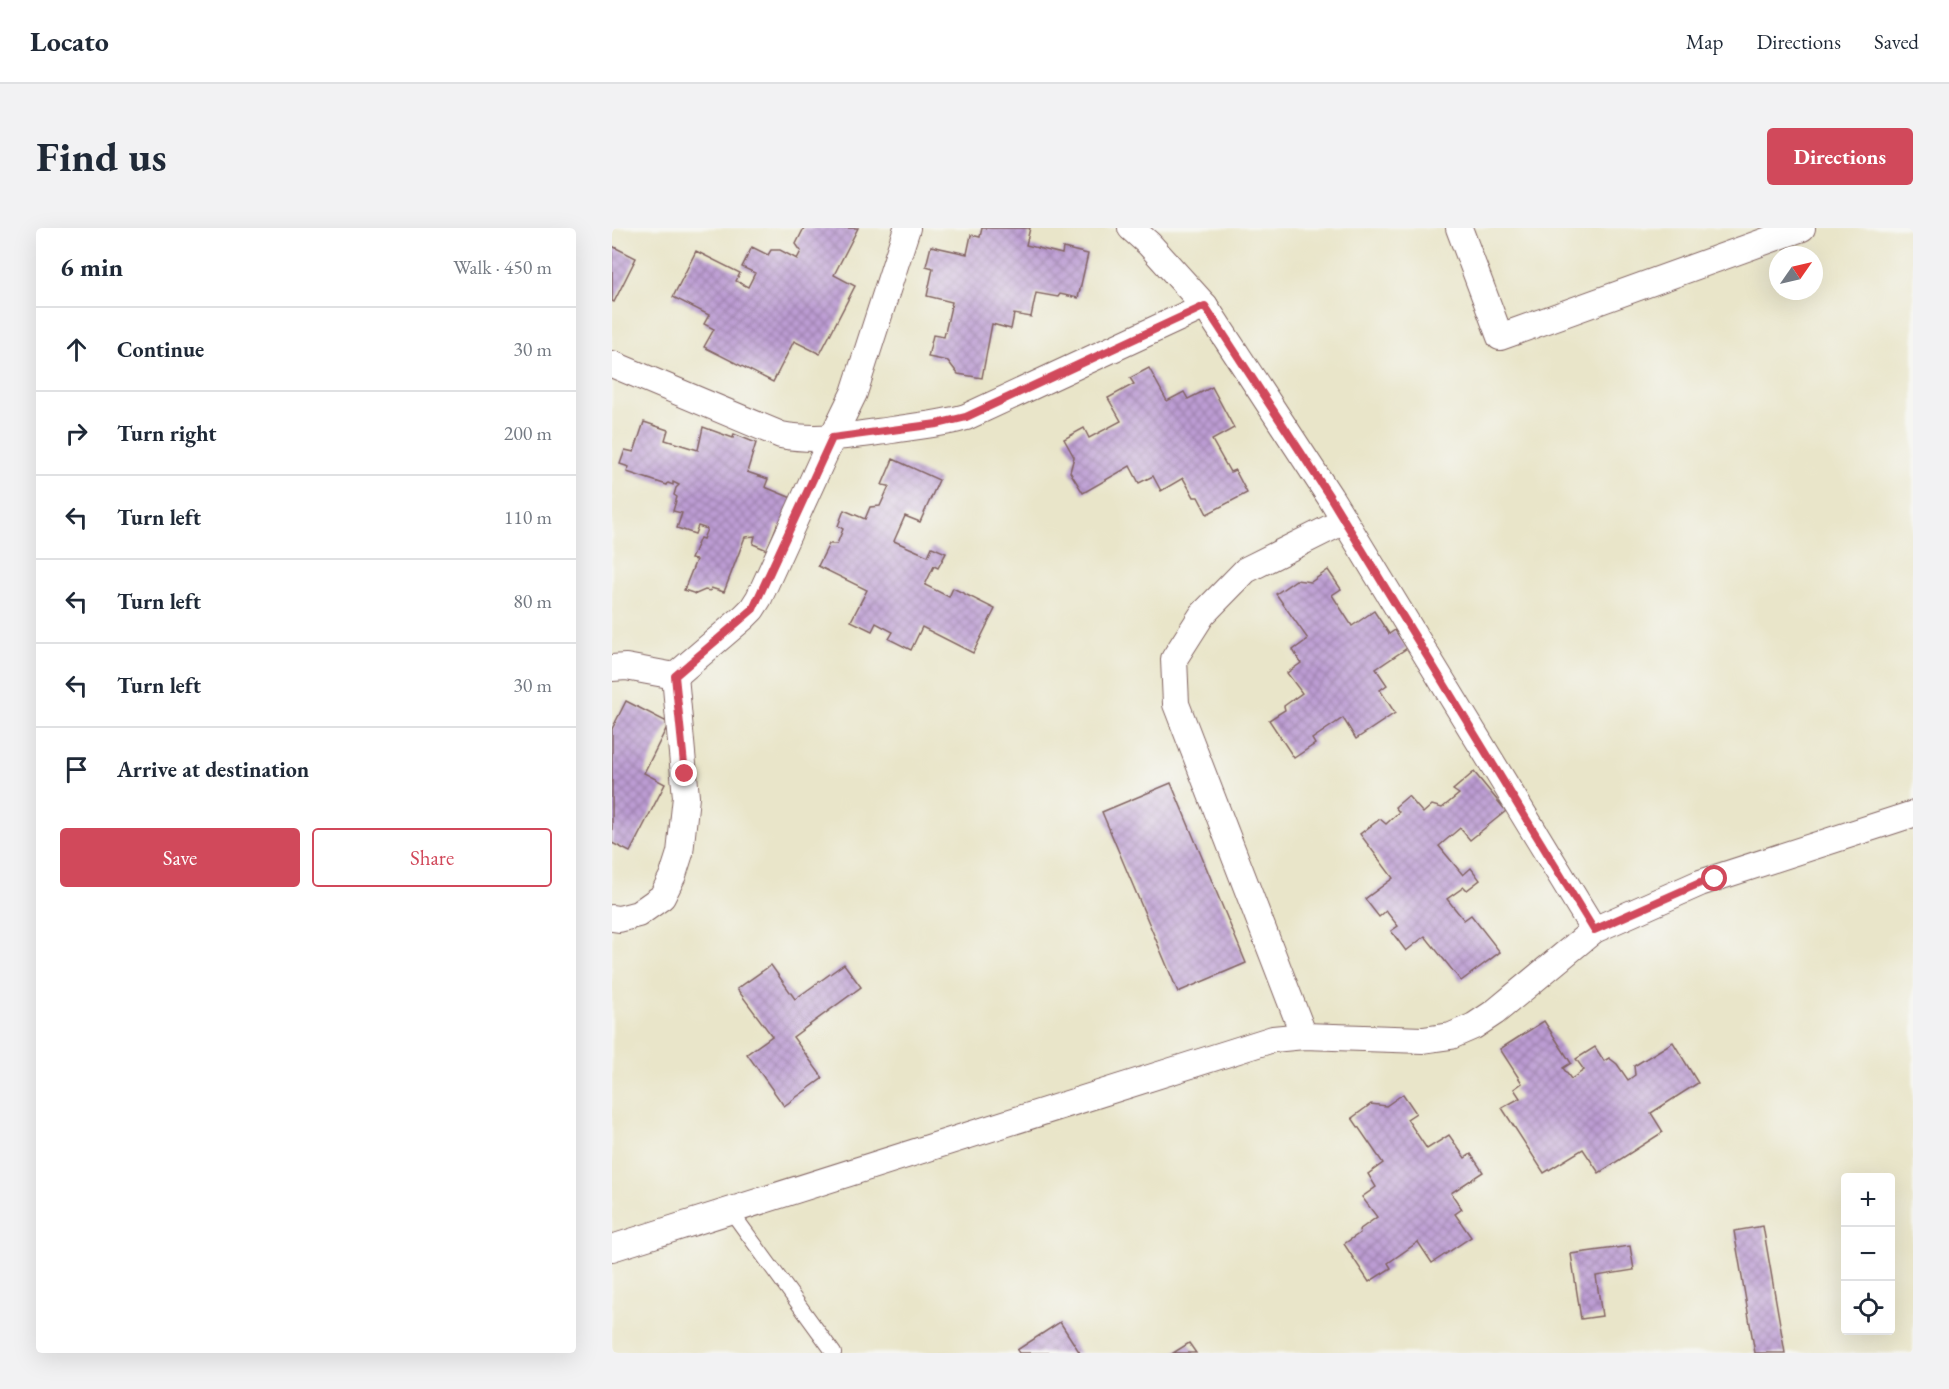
<!DOCTYPE html>
<meta charset="utf-8">
<style>
:root{--surface:#fff;--page:#f2f2f3;--text:#1f2937;--muted:#747a83;--line:#e0e1e3;--accent:#d1495b}
body{margin:0;font-family:"EB Garamond",serif;background:var(--page);color:var(--text)}
.controls{position:absolute;right:18px;bottom:18px;display:grid;overflow:hidden;border-radius:6px;box-shadow:0 6px 24px #0002}
.controls button{width:54px;height:54px;display:grid;place-items:center;padding:0;border:0;border-bottom:2px solid var(--line);background:var(--surface);color:var(--text);font:30px sans-serif}
.compass{position:absolute;left:1157px;top:18px;width:54px;height:54px;border-radius:50%;background:var(--surface);box-shadow:0 6px 24px #0002;rotate:56deg}
.stop{position:absolute;width:18px;height:18px;margin:-14px;border:4px solid #d1495b;border-radius:50%;background:#fff}
.stop.end{background:#d1495b;border-color:#fff;box-shadow:0 2px 6px #0008}
.list{margin:0;padding:0;list-style:none}
h2{display:flex;justify-content:space-between;align-items:center;height:78px;margin:0;padding:0 24px;font-size:26px}
h2 small{font-size:20px;font-weight:400;color:var(--muted)}
.list li{display:grid;grid-template-columns:39px 1fr auto;gap:18px;align-items:center;box-sizing:border-box;height:84px;padding:0 24px;border-top:2px solid var(--line)}
.list b{display:block;font-size:22px;white-space:nowrap}
.list em{font-size:20px;font-style:normal;color:var(--muted)}
.actions{display:flex;gap:12px;padding:18px 24px}
.actions a{flex:1;padding:14px 0;border:2px solid var(--accent);border-radius:6px;text-align:center;font-size:21px;color:var(--accent)}
.actions .main{background:var(--accent);color:#fff}
.icon{flex:none;width:33px;height:33px;fill:none;stroke:currentColor;stroke-width:2;stroke-linecap:round;stroke-linejoin:round}
.map{position:relative;flex:none;width:1301px;height:1125px;overflow:hidden;border-radius:6px}
header{display:flex;align-items:center;gap:36px;box-sizing:border-box;height:84px;padding:0 30px;background:var(--surface);border-bottom:2px solid var(--line)}
header strong{font-size:28px}
nav{display:flex;gap:33px;margin-inline-start:auto;font-size:21px}
.intro{display:flex;align-items:center;justify-content:space-between;box-sizing:border-box;height:144px;padding:0 36px}
h1{margin:0;font-size:42px}
.button{padding:15px 27px;border-radius:6px;background:var(--accent);color:#fff;font-size:21px;font-weight:700}
main{display:flex;gap:36px;padding:0 36px}
aside{flex:1;background:var(--surface);border-radius:6px;box-shadow:0 6px 24px #0002}
.map>svg:first-child{display:block}
.building{fill:url(#building-cross-hatch)}
.lines{fill:none;stroke-linecap:round;stroke-linejoin:round}
.service-casing{stroke:#826462;stroke-width:16}
.minor-casing{stroke:#826462;stroke-width:28}
.service{stroke:#fff;stroke-width:14}
.minor{stroke:#fff;stroke-width:26}
.route{stroke:#d1495b;stroke-width:8}
</style>
<header>
<strong>Locato</strong>
<nav><a>Map</a><a>Directions</a><a>Saved</a></nav>
</header>
<div class="intro"><h1>Find us</h1><a class="button">Directions</a></div>
<main>
<aside>
<h2>6 min<small>Walk · 450 m</small></h2>
<ul class="list">
<li><svg class="icon" aria-label="ahead" viewBox="0 0 24 24"><path d="M12 20V5M6 11l6-6 6 6"/></svg><div><b>Continue</b></div><em>30 m</em></li>
<li><svg class="icon" aria-label="right" viewBox="0 0 24 24"><path d="M7 20v-9h11M14 6l5 5-5 5"/></svg><div><b>Turn right</b></div><em>200 m</em></li>
<li><svg class="icon" aria-label="left" viewBox="0 0 24 24"><path d="M17 20v-9H6M10 6l-5 5 5 5"/></svg><div><b>Turn left</b></div><em>110 m</em></li>
<li><svg class="icon" aria-label="left" viewBox="0 0 24 24"><path d="M17 20v-9H6M10 6l-5 5 5 5"/></svg><div><b>Turn left</b></div><em>80 m</em></li>
<li><svg class="icon" aria-label="left" viewBox="0 0 24 24"><path d="M17 20v-9H6M10 6l-5 5 5 5"/></svg><div><b>Turn left</b></div><em>30 m</em></li>
<li><svg class="icon" aria-label="arrive" viewBox="0 0 24 24"><path d="M6 21V4h12l-3 4 3 4H6"/></svg><div><b>Arrive at destination</b></div></li>
</ul>
<div class="actions"><a class="main">Save</a><a>Share</a></div>
</aside>
<div class="map">
<svg width="1301" height="1125" viewBox="0 0 1301 1125">
<defs>
<pattern id="building-cross-hatch" width="8" height="8" patternUnits="userSpaceOnUse" patternTransform="scale(1.5)"><rect width="8" height="8" fill="#bc9cd3"/><path d="M0 0l8 8M0 8l8-8" fill="none" stroke="#9b7fab"/></pattern>
</defs>
<rect width="100%" height="100%" fill="#f6f6f2"/>
<filter id="ink" filterUnits="userSpaceOnUse"><feTurbulence type="fractalNoise" baseFrequency=".0167" numOctaves="2"/><feDisplacementMap in="SourceGraphic" scale="12" xChannelSelector="R" yChannelSelector="G"/><feConvolveMatrix kernelMatrix="1 2 1 2 8 2 1 2 1" color-interpolation-filters="sRGB"/></filter>
<filter id="wash" filterUnits="userSpaceOnUse"><feTurbulence type="fractalNoise" baseFrequency=".008" numOctaves="4" result="noise"/><feDisplacementMap in="SourceGraphic" scale="24" xChannelSelector="R" yChannelSelector="G"/><feGaussianBlur stdDeviation="1.35" result="paint"/><feColorMatrix in="noise" values="0 0 0 0 0 0 0 0 0 0 0 0 0 0 0 0 0 1.4 0 .05"/><feComposite in="paint" operator="in"/></filter>
<g filter="url(#wash)">
<rect width="100%" height="100%" fill="#e9e5c9"/>
<g id="blocks">
<!-- building -->
<g class="building">
<path d="M192 0H246L222 47 243 58 208 126 182 113 161 154 92 119 102 101 92 96 97 87 61 69 84 23 128 45 124 53 136 59 143 45 130 39 140 19 156 27 159 22H168L185 31 189 23 184 16Z"/>
<path d="M370 0H418L414 17 450 26 451 20 476 26 466 70 448 66 446 69 424 65 419 89 402 86 399 101 380 96 370 150 346 146 336 133 316 129 321 107 332 109 340 74 315 68 321 40 314 38 319 18 355 26 359 7 368 9Z"/>
<path d="M0 18 24 30 2 74 0 73Z"/>
<path d="M537 140 555 173 572 164 576 171 600 159 622 200 600 212 618 244 623 242 635 265 595 286 586 269H582L571 250 549 263 541 248 527 255 518 238 471 265 458 244 462 229 452 211 472 200 477 210 509 193 496 170 522 156 518 150Z"/>
<path d="M32 194 56 202 53 212 86 222 91 199 121 210 122 206 144 215 135 244 156 251 153 259 182 271 172 298 165 297 155 322 141 316 143 308 133 309 112 364 99 360 98 363 93 362 84 366 72 362 84 332 79 331 88 310 91 311 95 301 86 298 83 306 65 300 70 285 61 283 65 269 62 267 64 260 67 257 61 254V257L56 255 55 257 15 244 17 239 8 236 13 222 22 224Z"/>
<path d="M281 231 327 252 308 294 293 288 282 313 316 328 320 319 334 325 326 340 322 338 313 357 337 369 341 360 383 381 361 425 310 399 299 422 277 411 281 404 264 395 260 403 239 393 255 362 206 338 217 316H225L231 301 226 298 232 282 253 291 258 279 268 278 277 258 270 257Z"/>
<path d="M716 342 729 361 720 367 740 398 762 383 777 406 783 402 795 420 764 441 775 457 768 462 783 485 744 511 731 490 700 511 703 516 682 530 657 492 673 482 672 478 690 465 675 445 689 435 681 422 696 411 664 366 684 352 699 354Z"/>
<path d="M14 473 57 495 32 545 53 556 18 624 0 615V501Z"/>
<path d="M862 544 894 583 858 612 848 600 827 618 851 647 859 640 868 652 855 662 852 659 835 671 852 692 859 687 888 724 849 753 813 708 794 723 779 703 786 698 774 683 767 689 753 671 781 650 748 606 768 591 774 596 787 584 783 579 796 568 811 585 820 577 830 580 847 566 841 562Z"/>
<path d="M559 555 634 735 566 764 490 584Z"/>
<path d="M232 736 249 759 181 809 211 850 172 878 135 826 160 808 125 761 159 737 183 771Z"/>
<path d="M932 793 959 835 951 840 959 851 972 842 964 831 983 819 992 833 997 830 1005 836 1016 852 1023 847 1022 838 1061 814 1086 855 1039 885 1051 904 987 945 971 921 932 945 890 880 908 870 902 861 910 855 888 821Z"/>
<path d="M791 866 804 885 795 891 815 921 837 907 853 930 859 926 871 944 839 965 850 981 843 986 859 1009 820 1035 806 1014 776 1035 779 1040 757 1054 732 1016 748 1005 747 1002 765 989 750 969 764 959 756 946 771 935 740 890 759 876 774 878Z"/>
<path d="M1151 998 1173 1125H1143L1122 1003Z"/>
<path d="M1018 1018 1022 1042 984 1048 990 1088 969 1091 959 1026Z"/>
<path d="M448 1094 468 1125H407L405 1122Z"/>
<path d="M577 1115 584 1125H561Z"/>
</g>
</g>
</g>
<g filter="url(#ink)">
<use href="#blocks" fill-opacity="0" stroke="#826462" stroke-width="1.5"/>
<g class="lines">
<defs>
<path id="service" d="M118 982 222 1125"/>
<g id="minor">
<path d="M519 0 537 16 593 78 718 269 982 702"/>
<path d="M847 0 888 109 1190 0"/>
<path d="M0 136 169 207C206 214 244 207 280 202 305 198 330 196 354 189L593 78"/>
<path d="M0 440 14 439 63 448 132 389 140 381 147 370 220 210 242 165 295 0"/>
<path d="M0 690 7 691 26 686 50 669 61 647 68 625 74 569 63 448"/>
<path d="M692 808 564 476 562 431 590 387 634 342 732 293"/>
<path d="M0 1020 661 811 692 808 811 812 839 808 862 798 883 784 982 702 1088 655 1301 586"/>
</g>
</defs>
<!-- service casing -->
<use href="#service" class="service-casing"/>
<!-- minor casing -->
<use href="#minor" class="minor-casing"/>
<!-- service -->
<use href="#service" class="service"/>
<!-- minor -->
<use href="#minor" class="minor"/>
</g>
</g>
<g class="lines" filter="url(#ink)">
<!-- route -->
<path class="route" d="M73 546 63 448 141 381 220 210 325 196 354 189 593 78 718 269 982 702 1088 655 1103 651"/>
</g>
</svg>
<div class="controls">
<button>+</button>
<button>−</button>
<button><svg class="icon" aria-label="locate" viewBox="0 0 24 24"><circle cx="12" cy="12" r="6"/><path d="M12 2v4M12 18v4M2 12h4M18 12h4"/></svg></button>
</div>
<svg class="compass" viewBox="-18 -18 36 36"><path d="M0-13l5 13h-10z" fill="#e53935"/><path d="M0 13l5-13h-10z" fill="#747a83"/></svg>
<div class="stop" style="left:1103px;top:651px"></div>
<div class="stop end" style="left:73px;top:546px"></div>
</div>
</main>
